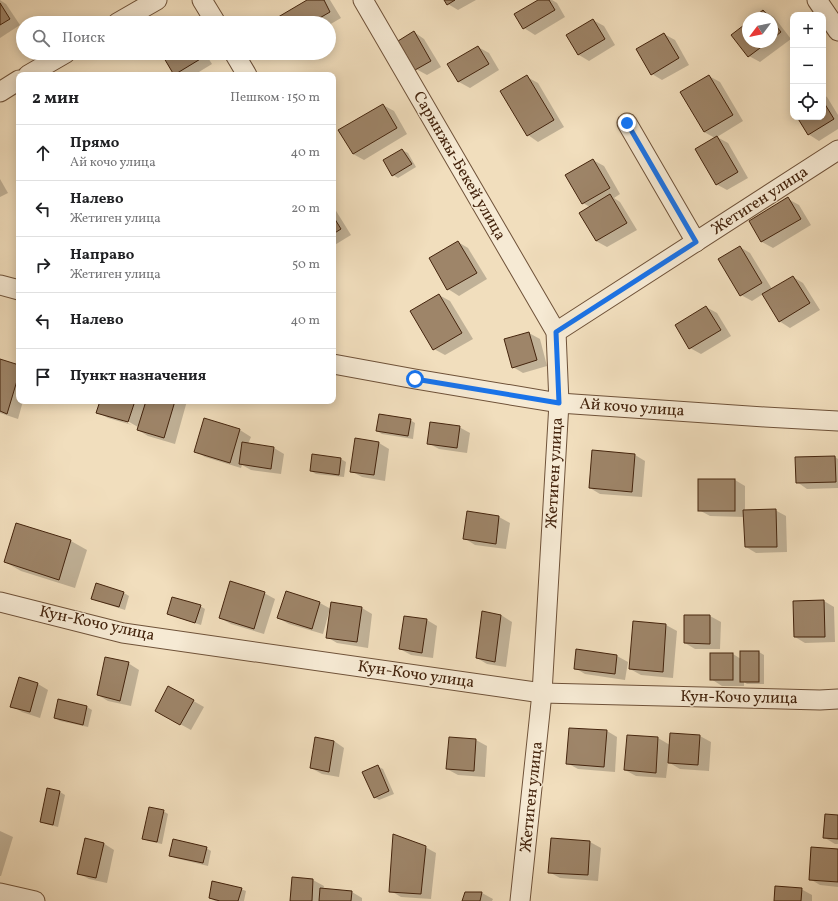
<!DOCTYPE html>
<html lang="ru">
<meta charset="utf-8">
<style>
:root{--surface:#fff;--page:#f2f2f2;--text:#202124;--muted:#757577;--line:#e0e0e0}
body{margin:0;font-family:Vollkorn,serif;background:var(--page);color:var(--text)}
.controls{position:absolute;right:12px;top:12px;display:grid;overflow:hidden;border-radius:8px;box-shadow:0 2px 10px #0003}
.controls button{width:36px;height:36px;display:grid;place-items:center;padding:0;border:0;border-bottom:1px solid var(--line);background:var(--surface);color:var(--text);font:20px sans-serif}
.compass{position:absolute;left:742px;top:12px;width:36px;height:36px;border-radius:50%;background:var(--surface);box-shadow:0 2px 10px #0003;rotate:238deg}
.stop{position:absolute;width:12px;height:12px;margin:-9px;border:3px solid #1a73e8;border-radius:50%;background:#fff}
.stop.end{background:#1a73e8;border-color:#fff;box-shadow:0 1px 4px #0008}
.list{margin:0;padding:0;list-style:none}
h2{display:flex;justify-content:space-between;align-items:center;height:52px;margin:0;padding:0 16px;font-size:17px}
h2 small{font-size:13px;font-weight:400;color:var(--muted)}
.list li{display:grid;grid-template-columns:26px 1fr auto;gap:12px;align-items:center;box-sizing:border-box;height:56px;padding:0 16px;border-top:1px solid var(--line)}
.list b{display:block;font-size:15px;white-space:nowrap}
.list p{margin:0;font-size:13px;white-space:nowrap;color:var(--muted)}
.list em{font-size:13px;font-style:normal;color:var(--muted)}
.icon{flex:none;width:22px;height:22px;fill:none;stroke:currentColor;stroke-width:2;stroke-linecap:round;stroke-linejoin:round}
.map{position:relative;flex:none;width:838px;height:901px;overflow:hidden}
.search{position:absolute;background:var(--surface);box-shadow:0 2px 10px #0003;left:16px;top:16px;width:320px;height:44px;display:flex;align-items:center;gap:10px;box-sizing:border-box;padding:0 14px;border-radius:22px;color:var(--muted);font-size:15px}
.panel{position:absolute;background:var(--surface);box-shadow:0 2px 10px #0003;left:16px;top:72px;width:320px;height:332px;border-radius:8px}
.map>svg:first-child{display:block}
.shadow{fill:#0003}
.building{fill:#9e8569;stroke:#44240d}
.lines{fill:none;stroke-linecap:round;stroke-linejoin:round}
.minor-casing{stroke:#6f5239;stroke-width:21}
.minor{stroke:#f6ead4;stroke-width:19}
.route{stroke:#1a73e8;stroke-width:5}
.labels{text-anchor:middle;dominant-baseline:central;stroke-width:3;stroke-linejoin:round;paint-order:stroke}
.street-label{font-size:16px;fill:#44240d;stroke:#f6ead4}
</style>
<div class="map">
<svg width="838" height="901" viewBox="0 0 838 901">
<rect width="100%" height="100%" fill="#f1debd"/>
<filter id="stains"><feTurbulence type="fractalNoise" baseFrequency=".005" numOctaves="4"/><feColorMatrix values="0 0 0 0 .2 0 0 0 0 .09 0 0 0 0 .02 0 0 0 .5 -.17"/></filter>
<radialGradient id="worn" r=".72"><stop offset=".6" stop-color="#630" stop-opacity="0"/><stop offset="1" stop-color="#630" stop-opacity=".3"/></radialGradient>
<!-- shadow -->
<g class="shadow">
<path d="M0 0 6 4 20 25 0 38Z"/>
<path d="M309 0H330L341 18 329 25V23H270Z"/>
<path d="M445 0H476L458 10 448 4Z"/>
<path d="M540 0H552L557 3 565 17 535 35 524 28Z"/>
<path d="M764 11 774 17 791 39 760 62 749 56 733 35 748 23V42H772V18H755Z"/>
<path d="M593 20 604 26 615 45 589 61 579 55 567 35Z"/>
<path d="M414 32 424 39 441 67 427 75 416 69Z"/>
<path d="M664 34 675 40 689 65 662 80 652 74Z"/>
<path d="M478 47 489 53 499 70 470 88 459 82 449 65Z"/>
<path d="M162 53H205L212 64 194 75H177L175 74Z"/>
<path d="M709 76 720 82 743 121 717 137 728 143 748 178 727 190 716 184 715 138 704 132Z"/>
<path d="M527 77 538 83 564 127 538 142 528 135Z"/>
<path d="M823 95 827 97 838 115V129L819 141 808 134 798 117H823Z"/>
<path d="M383 105 394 111 407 134 364 160 353 154 340 130Z"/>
<path d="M402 150 408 153 416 167 398 178 393 175 385 160Z"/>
<path d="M593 160 604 166 620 194 614 198 620 202 637 230 607 247 596 241 590 207 583 203Z"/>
<path d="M0 179 8 193 0 197Z"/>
<path d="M788 199 799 205 811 225 773 248 762 242 750 222Z"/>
<path d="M333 206 351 235 333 246Z"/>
<path d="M458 242 468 248 487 279 459 296 448 289 430 258Z"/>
<path d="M740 247 750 253 772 289 793 277 803 283 820 310 790 328 779 321 763 294 752 301 741 295Z"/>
<path d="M439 295 450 301 473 339 445 355 434 349Z"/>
<path d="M706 307 717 313 731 336 701 354 690 348Z"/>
<path d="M529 333 540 339 547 366 523 373 513 367Z"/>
<path d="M0 360 19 366V401H23L18 419 0 413Z"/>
<path d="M101 401H187L175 444 148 436 138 430V427L124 419 123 421 132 425 108 418 97 412Z"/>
<path d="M204 420 240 430 251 437 248 444 274 448 284 454 281 474 251 470 242 465 241 468 205 457 195 451Z"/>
<path d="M410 420 415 423 413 439 382 434 377 431Z"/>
<path d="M459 427 470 433 467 453 439 449 428 443Z"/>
<path d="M379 443 389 449 385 481 362 477 351 471Z"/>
<path d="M635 455 645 461 642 497 600 494 590 488Z"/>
<path d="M835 457 838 459V488L807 489 797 482Z"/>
<path d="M341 459 346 462 344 477 316 474 311 471Z"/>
<path d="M735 480 745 486V511L775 510 786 516 787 552 756 553 746 547 744 517 710 516 699 510Z"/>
<path d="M468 513 499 517 510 523 506 549 475 545 464 538Z"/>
<path d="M17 524 71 541 87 550 75 588 21 571 5 562Z"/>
<path d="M96 584 124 593 129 596 125 610 97 601 92 598Z"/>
<path d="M264 593 275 599 264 634 231 624 220 618Z"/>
<path d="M824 601 834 607 835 642 805 643 795 637Z"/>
<path d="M320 603 331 609 362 608 372 614 368 648 337 643 327 637 330 613 329 612 323 634 289 624 278 618Z"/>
<path d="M200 606 205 609 201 625 173 616 168 614Z"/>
<path d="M483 612 501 615 512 622 506 667 487 664 477 658Z"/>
<path d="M710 616 721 622 720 649H695L685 643Z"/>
<path d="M427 620 437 626 433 658 411 655 400 649Z"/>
<path d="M634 622 666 625 677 631 673 678 641 675 630 669Z"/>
<path d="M577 651 617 656 628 662 625 680 585 674 575 668Z"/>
<path d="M759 652 764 655V684H747L744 682V686H722L711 679 733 654 741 659Z"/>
<path d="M128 663 139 670 131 706 108 701 98 695Z"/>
<path d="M38 684 48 690 40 718 22 712 12 706Z"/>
<path d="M169 687 204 707 191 730 156 711Z"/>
<path d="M87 707 92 710 88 727 60 721 55 718Z"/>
<path d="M607 731 617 737 615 772 578 769 567 763Z"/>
<path d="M671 734 700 736 711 742 709 771 680 769 668 762 666 778 636 776 625 770 627 736 658 738 670 745Z"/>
<path d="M450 738 476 740 487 746 485 777 458 775 447 769Z"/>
<path d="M334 741 344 748 339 777 322 774 311 768Z"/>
<path d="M377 766 383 769 394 794 379 800 374 797Z"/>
<path d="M48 789 60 792 65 795 58 827 46 824 41 821Z"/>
<path d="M163 811 168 814 162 844 148 841 143 838Z"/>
<path d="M838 816V844H835L825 838Z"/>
<path d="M0 831 13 837 1 876H0Z"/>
<path d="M590 842 601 848 598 881 560 878 549 872Z"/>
<path d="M103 843 114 850 107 883 89 879 78 873Z"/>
<path d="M425 847 436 853 431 899 401 897 391 891Z"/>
<path d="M206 848 211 851 208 866 175 858 170 855Z"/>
<path d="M838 850V887L820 885 810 879Z"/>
<path d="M313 880 324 886 323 890 352 892 362 898V901H291Z"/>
<path d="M241 889 246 891 244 901H215L210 898Z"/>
<path d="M801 889 812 895V901H775Z"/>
<path d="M465 893H482L493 899 492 901H463Z"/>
</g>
<!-- building -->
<g class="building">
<path d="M307 0H324L330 12 311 23H268Z"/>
<path d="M444 0H455L447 5Z"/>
<path d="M538 0H549L555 10 523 29 514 14Z"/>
<path d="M0 3 10 19 0 25Z"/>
<path d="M763 10 770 18H753Z"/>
<path d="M593 19 605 39 578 55 566 35Z"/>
<path d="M772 21 781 32 772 39Z"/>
<path d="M748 22V42H768L748 57 731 35Z"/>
<path d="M414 31 431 61 415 70 398 41Z"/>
<path d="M664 33 679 58 651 75 636 49Z"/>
<path d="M478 46 489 64 458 82 447 64Z"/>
<path d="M161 53H199L202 58 174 75Z"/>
<path d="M527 75 554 120 527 136 500 91Z"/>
<path d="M709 75 733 115 704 132 680 92Z"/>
<path d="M823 101 834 119 808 135 797 117H823Z"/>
<path d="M383 104 397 128 353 154 338 130Z"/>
<path d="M717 136 738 172 716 185 695 149Z"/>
<path d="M402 149 412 164 392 176 383 160Z"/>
<path d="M593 159 610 188 582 204 565 175Z"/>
<path d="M610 194 627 223 596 241 579 213Z"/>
<path d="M788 197 801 219 761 242 749 221Z"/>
<path d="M333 216 341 229 333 234Z"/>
<path d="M458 241 477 273 447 290 429 258Z"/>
<path d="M740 246 762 283 740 296 718 259Z"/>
<path d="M793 276 810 303 779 322 762 294Z"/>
<path d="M439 294 462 333 433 350 410 311Z"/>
<path d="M706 306 721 330 689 349 675 325Z"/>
<path d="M529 332 537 360 512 368 504 339Z"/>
<path d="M0 359 19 365V374L7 414 0 411Z"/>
<path d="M100 401H135L128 422 96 413Z"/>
<path d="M146 401H175L164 438 137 430Z"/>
<path d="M379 414 411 419 408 436 376 431Z"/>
<path d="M204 418 240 429 230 463 194 452Z"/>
<path d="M430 422 460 426 457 448 427 444Z"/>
<path d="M355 438 379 442 374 475 350 472Z"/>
<path d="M242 442 274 447 271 469 239 464Z"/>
<path d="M592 450 635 454 632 492 589 488Z"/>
<path d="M312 454 341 458 339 475 310 471Z"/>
<path d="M835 456 836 482 796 483 795 457Z"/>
<rect x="698" y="479" width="37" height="32"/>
<path d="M776 509 777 547H745L743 510Z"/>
<path d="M467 511 499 516 496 544 463 539Z"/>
<path d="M16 523 71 540 59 580 4 562Z"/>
<path d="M230 581 265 592 254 629 219 618Z"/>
<path d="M96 583 124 592 119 607 91 599Z"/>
<path d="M286 591 320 602 312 629 277 618Z"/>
<path d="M172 597 201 605 195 623 167 614Z"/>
<path d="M824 600 825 637H794L793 601Z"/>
<path d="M331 602 362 607 357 642 326 638Z"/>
<path d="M482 611 501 615 495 662 476 658Z"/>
<path d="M684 615H710V644L684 643Z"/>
<path d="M404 616 427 619 422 653 399 649Z"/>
<path d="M633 621 666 624 663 672 629 669Z"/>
<path d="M576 649 617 655 615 674 574 669Z"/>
<rect x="740" y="651" width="19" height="31"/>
<rect x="710" y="653" width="23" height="27"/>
<path d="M105 657 129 662 120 701 97 695Z"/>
<path d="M19 677 38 683 30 712 10 707Z"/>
<path d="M168 686 194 700 180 725 155 711Z"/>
<path d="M58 699 87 706 83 725 54 718Z"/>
<path d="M569 728 607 730 604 767 566 764Z"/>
<path d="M670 733 700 735 698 765 668 763Z"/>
<path d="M627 735 658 737 656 773 624 770Z"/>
<path d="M315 737 334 741 329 772 310 768Z"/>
<path d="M449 737 476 739 474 771 446 769Z"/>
<path d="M378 765 389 791 374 798 362 772Z"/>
<path d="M47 788 60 791 53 825 40 822Z"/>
<path d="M149 807 164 810 157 842 142 839Z"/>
<path d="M825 814 838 815V839L823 838Z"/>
<path d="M393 834 426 846 421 894 389 892Z"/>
<path d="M85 838 104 843 96 878 77 874Z"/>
<path d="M551 838 590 841 588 875 548 873Z"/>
<path d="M173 839 207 847 203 863 169 856Z"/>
<path d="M811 847 838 849V882L809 880Z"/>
<path d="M292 877 313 879 312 901H290Z"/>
<path d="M212 881 242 888 238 901H220L209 898Z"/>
<path d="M775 886 802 888 801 901H774Z"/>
<path d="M320 888 352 891 351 901H319Z"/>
<path d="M465 892H482L480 901H462Z"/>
</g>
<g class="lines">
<defs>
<g id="minor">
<path d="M202 0 216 23"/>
<path d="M363 0 556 332 559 403 542 693 520 901"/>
<path d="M817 0 838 31"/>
<path d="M117 23 157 0"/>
<path d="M234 53 247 75"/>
<path d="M28 75 66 53"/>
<path d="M0 92 19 80"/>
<path d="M627 123 696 242"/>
<path d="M0 285 19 290"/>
<path d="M556 332 838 150"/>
<path d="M333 364 415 379 559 403 765 417 838 421"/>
<path d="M0 602 123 633 542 693 820 700 838 699"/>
<path d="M0 893 35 901"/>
</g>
</defs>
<!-- minor casing -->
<use href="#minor" class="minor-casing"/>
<!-- minor -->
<use href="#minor" class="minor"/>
</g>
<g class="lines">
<!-- route -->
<path class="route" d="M415 379 559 403 556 332 696 242 627 123"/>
</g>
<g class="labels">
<!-- street labels -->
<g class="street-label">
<text transform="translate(459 166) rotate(60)">Сарынжы-Бекей улица</text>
<text transform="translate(760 201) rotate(-33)">Жетиген улица</text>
<text transform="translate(632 408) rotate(4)">Ай кочо улица</text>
<text transform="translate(555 473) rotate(-87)">Жетиген улица</text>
<text transform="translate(97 624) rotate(12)">Кун-Кочо улица</text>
<text transform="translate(416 675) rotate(8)">Кун-Кочо улица</text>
<text transform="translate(739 698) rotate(1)">Кун-Кочо улица</text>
<text transform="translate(532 797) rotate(-84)">Жетиген улица</text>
</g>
</g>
<rect width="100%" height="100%" filter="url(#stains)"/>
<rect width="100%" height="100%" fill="url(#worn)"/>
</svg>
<div class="controls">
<button>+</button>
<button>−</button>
<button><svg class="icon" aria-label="locate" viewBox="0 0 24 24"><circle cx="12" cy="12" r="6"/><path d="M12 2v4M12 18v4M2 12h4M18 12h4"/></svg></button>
</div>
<svg class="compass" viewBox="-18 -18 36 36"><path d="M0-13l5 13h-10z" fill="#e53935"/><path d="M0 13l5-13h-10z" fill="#757577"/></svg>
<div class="stop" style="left:415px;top:379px"></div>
<div class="stop end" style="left:627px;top:123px"></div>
<div class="search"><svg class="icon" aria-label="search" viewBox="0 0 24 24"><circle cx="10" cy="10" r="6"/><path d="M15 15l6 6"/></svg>Поиск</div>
<section class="panel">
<h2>2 мин<small>Пешком · 150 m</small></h2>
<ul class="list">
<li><svg class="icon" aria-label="ahead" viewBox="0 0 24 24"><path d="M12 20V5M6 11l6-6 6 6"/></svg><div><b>Прямо</b><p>Ай кочо улица</p></div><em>40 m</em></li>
<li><svg class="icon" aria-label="left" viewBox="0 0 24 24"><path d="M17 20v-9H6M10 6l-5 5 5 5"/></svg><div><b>Налево</b><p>Жетиген улица</p></div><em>20 m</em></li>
<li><svg class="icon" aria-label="right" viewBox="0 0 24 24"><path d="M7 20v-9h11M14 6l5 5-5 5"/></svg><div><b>Направо</b><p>Жетиген улица</p></div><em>50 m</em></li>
<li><svg class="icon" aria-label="left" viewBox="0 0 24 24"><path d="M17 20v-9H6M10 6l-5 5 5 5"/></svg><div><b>Налево</b></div><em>40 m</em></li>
<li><svg class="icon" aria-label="arrive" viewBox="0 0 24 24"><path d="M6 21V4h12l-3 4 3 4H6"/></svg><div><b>Пункт назначения</b></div></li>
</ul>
</section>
</div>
